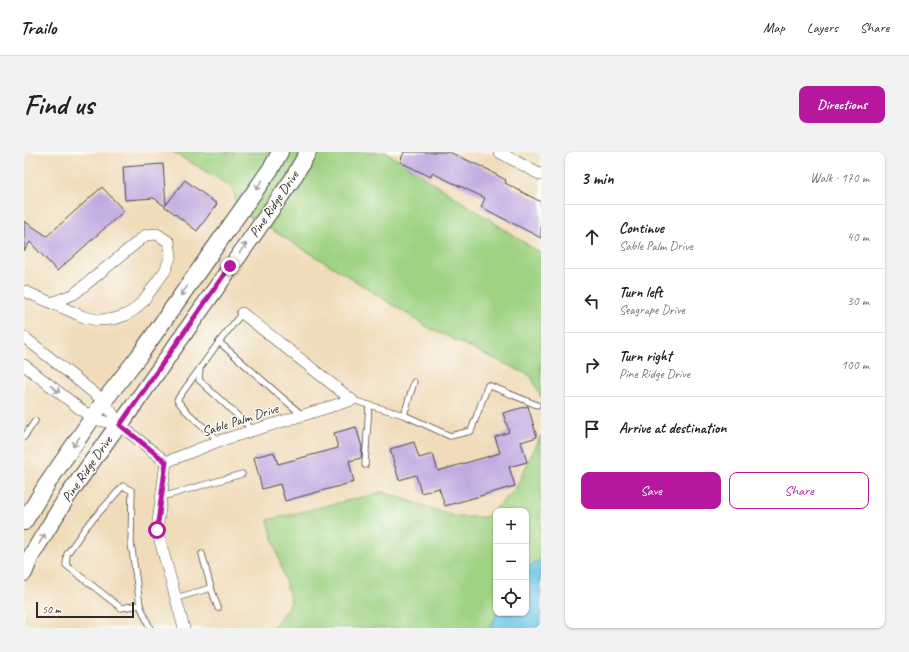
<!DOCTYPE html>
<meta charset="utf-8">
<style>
:root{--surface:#fff;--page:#f2f2f2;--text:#222;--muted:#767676;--line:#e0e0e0;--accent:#b5179e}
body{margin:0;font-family:Caveat,sans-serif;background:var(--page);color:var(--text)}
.controls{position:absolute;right:12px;bottom:12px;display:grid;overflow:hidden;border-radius:8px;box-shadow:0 1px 3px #0004}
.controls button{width:36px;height:36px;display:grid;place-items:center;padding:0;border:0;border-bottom:1px solid var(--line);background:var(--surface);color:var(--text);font:20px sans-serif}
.scale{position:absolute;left:12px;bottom:10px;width:98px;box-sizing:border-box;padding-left:4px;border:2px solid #2b2b2b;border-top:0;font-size:11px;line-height:14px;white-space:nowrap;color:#2b2b2b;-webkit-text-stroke:3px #fdfcf7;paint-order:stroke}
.stop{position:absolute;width:12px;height:12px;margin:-9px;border:3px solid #b5179e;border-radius:50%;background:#fff}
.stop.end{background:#b5179e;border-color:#fff;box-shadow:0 1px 4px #0008}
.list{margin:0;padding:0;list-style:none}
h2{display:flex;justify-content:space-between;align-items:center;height:52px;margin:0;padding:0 16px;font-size:17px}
h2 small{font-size:13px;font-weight:400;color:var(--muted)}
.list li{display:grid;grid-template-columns:26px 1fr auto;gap:12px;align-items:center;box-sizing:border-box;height:64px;padding:0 16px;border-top:1px solid var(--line)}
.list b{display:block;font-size:15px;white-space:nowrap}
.list p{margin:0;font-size:13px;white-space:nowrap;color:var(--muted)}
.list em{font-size:13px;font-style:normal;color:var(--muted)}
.actions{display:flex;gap:8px;padding:12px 16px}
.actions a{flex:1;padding:9px 0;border:1px solid var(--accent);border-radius:8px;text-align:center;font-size:14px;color:var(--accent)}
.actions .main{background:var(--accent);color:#fff}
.icon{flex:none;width:22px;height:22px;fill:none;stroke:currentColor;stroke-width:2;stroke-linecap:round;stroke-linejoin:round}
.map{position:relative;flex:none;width:517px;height:476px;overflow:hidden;border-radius:8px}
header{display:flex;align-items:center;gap:24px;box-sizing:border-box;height:56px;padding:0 20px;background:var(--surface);border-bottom:1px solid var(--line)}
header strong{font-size:19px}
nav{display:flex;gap:22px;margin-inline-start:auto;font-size:14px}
.intro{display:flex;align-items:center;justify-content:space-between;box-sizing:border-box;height:96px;padding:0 24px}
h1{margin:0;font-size:28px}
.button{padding:10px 18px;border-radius:8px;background:var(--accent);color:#fff;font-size:14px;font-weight:700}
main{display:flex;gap:24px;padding:0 24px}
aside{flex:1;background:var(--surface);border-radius:8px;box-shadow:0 1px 3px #0004}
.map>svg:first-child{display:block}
.green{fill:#9ed282;stroke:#647e56}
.water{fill:#69c3e7;stroke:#4a7789}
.building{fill:#c1aae1}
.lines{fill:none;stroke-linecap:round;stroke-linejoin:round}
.lane-casing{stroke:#494640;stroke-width:7}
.street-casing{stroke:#494640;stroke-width:12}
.secondary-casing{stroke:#494640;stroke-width:18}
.lane{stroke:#fff;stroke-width:5.5}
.street{stroke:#fff;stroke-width:11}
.secondary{stroke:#fff;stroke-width:16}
.oneway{stroke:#a0a0a0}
.route{stroke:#b5179e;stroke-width:5}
.labels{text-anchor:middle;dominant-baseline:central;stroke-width:3;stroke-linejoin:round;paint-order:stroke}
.street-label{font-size:14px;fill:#2b2b2b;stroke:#fdfcf7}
</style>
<header>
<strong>Trailo</strong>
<nav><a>Map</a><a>Layers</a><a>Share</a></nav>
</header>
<div class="intro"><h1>Find us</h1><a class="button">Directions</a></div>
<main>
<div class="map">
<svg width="517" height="476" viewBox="0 0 517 476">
<rect width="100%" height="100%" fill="#fdfcf7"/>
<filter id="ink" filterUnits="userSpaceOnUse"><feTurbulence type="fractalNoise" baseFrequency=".025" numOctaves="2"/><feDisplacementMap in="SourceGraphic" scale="8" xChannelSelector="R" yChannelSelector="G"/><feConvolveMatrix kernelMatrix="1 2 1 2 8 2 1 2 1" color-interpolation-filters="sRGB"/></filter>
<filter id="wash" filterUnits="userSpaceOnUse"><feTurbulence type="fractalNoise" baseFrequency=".012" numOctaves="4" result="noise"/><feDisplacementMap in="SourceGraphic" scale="16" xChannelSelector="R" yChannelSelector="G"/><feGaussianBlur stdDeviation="0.9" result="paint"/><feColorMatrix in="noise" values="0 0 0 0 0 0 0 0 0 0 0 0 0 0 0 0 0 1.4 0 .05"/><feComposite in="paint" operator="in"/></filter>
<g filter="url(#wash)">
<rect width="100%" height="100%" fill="#f0dcba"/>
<!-- green -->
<g class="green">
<path d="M149 0H362L510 97 517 101V246L507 224 405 176 322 123 215 58 208 35Z"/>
<path d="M517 283V408L502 417V359H472V461H473L467 476H249L267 450 244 368 359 340 433 365H462L491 338Z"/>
</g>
<!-- water -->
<path class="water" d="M517 408V476H467L473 461H502V417Z"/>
<g id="blocks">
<!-- building -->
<g class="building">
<path d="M380 0H425L467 19V20L482 28 481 31 517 50V86L457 55 461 46 408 21 407 25 376 10Z"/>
<path d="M139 12 142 53 161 28 193 52 173 79 130 46 101 48 99 15Z"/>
<path d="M78 35 100 59 33 119 6 90 0 99V69L23 84Z"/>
<path d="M504 254 513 285 497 290 503 310 485 315 491 334 421 354 415 336 397 341 392 323 375 328 366 297 390 290 395 306 409 302 414 319 476 301 471 285 485 280 479 261Z"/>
<path d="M332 275 338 295 337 306 325 309 330 330 261 349 256 332 238 337 230 305 250 300 254 312 314 296 310 281Z"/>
</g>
</g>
</g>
<g filter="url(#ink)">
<use href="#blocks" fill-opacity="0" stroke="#494640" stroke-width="1"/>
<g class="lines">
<defs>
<g id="lane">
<path d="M195 190 218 161"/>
<path d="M176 216 153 248 162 259 195 289"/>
<path d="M328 248 345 253 341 313"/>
<path d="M345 253 380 263 390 230"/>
<path d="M380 263 426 284 447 279 464 233 513 253"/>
<path d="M229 278 175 228 176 216 195 190 278 263"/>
<path d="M0 285 11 269"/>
<path d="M138 345 218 322"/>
<path d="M178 402 187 436"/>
<path d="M152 446 187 436 194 456"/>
<path d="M116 453 97 456 42 413 43 402 62 375 99 334 108 339 107 391 116 453 126 476"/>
</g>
<g id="street">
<path d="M475 0 517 23"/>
<path d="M0 139 60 165 74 168 90 167 102 163 110 158 119 149 141 119 147 103 145 90 133 82 122 83 50 142 27 151"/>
<path d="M0 185 80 249 96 273 142 310"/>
<path d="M0 213 69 267 96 273"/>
<path d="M160 476 133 378 142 310 195 289 328 248 218 161"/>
</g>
<g id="secondary">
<path d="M0 370 23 332 80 249 115 204 187 101 248 15 256 0"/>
<path d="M0 421 7 404 43 345 89 280 96 273 268 28 284 0"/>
</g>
</defs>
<!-- lane casing -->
<use href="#lane" class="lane-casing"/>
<!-- street casing -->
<use href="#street" class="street-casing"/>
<!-- secondary casing -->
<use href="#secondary" class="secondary-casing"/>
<!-- lane -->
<use href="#lane" class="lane"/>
<!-- street -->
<use href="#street" class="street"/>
<!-- secondary -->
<use href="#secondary" class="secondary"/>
</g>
<!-- one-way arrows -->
<defs><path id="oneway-shaft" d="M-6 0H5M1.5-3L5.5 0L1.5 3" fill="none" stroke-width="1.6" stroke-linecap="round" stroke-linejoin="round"/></defs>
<g class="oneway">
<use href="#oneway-shaft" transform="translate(235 33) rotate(125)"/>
<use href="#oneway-shaft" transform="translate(219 96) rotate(-55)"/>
<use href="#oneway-shaft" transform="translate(160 139) rotate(125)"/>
<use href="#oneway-shaft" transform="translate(31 237) rotate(38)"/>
<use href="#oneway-shaft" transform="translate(52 290) rotate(125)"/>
<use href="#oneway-shaft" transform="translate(18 387) rotate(-59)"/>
</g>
</g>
<g class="lines" filter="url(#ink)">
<!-- route -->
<path class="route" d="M133 378 142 310 96 273 206 114"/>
</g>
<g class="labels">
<!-- street labels -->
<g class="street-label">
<text transform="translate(250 52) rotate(-56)">Pine Ridge Drive</text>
<text transform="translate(216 268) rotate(-18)">Sable Palm Drive</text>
<text transform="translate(63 317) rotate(-55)">Pine Ridge Drive</text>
</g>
</g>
</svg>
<div class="controls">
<button>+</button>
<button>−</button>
<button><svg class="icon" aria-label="locate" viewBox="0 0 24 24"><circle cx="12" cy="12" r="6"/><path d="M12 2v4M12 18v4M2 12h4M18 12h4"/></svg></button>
</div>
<div class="scale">50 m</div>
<div class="stop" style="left:133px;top:378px"></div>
<div class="stop end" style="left:206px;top:114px"></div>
</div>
<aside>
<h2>3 min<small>Walk · 170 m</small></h2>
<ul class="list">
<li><svg class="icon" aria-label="ahead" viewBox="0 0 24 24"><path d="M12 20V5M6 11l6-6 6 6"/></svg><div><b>Continue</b><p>Sable Palm Drive</p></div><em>40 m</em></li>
<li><svg class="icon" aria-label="left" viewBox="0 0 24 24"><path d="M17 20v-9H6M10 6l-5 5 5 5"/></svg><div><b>Turn left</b><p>Seagrape Drive</p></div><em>30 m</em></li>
<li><svg class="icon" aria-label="right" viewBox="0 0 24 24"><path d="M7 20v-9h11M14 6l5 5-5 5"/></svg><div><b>Turn right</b><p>Pine Ridge Drive</p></div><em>100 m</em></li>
<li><svg class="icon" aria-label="arrive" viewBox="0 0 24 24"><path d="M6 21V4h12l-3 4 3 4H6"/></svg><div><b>Arrive at destination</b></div></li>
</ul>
<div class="actions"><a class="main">Save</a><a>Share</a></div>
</aside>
</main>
